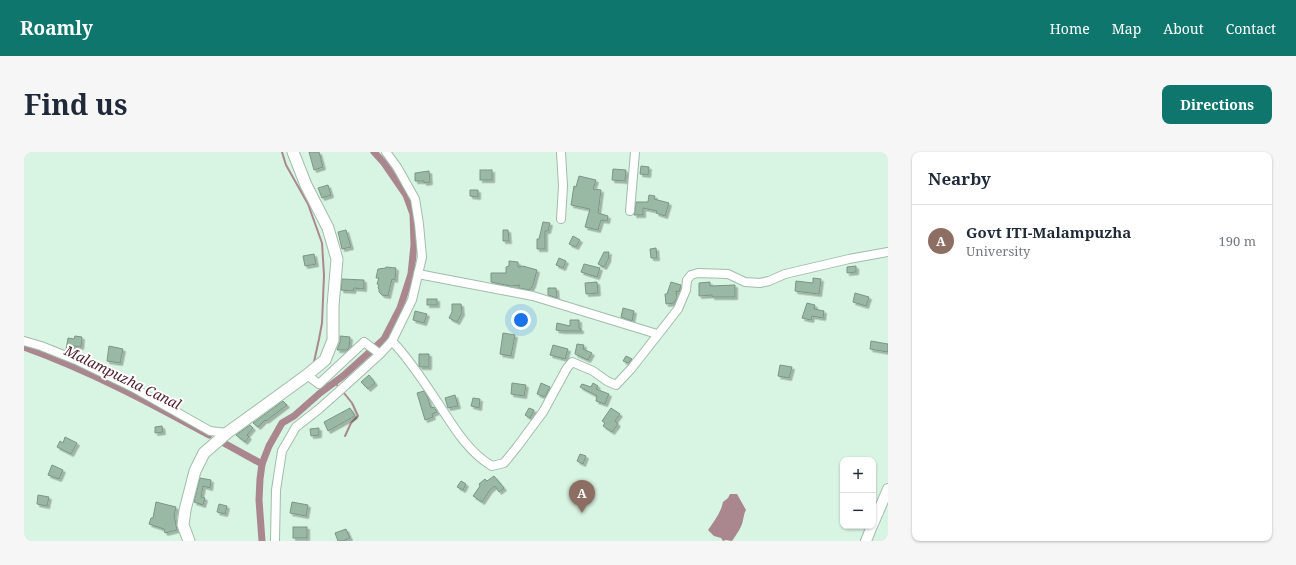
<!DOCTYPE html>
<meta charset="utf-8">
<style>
:root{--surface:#fff;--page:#f6f6f7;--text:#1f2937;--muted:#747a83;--line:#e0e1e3;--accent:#0f766e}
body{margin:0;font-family:"Noto Serif",serif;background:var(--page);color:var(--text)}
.controls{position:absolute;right:12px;bottom:12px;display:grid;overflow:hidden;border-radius:8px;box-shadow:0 1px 3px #0004}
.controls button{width:36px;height:36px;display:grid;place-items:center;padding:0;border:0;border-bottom:1px solid var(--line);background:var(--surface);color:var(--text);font:20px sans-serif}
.you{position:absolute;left:497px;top:168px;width:14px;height:14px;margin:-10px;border:3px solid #fff;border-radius:50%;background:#1a73e8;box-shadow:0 0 0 6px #1a73e833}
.badge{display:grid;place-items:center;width:26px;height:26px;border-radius:50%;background:var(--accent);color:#fff;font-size:13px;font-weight:700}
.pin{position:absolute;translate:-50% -33px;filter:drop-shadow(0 1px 2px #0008)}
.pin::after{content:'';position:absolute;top:21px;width:14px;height:12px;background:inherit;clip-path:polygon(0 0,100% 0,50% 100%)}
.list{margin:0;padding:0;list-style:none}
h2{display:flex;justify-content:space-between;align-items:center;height:52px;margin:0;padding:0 16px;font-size:17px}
h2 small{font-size:13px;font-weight:400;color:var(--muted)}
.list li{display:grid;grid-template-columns:26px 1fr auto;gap:12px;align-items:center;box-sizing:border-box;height:72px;padding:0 16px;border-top:1px solid var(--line)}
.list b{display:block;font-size:15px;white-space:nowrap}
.list p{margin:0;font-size:13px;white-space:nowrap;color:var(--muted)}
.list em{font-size:13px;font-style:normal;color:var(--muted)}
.map{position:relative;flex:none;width:864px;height:389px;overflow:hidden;border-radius:8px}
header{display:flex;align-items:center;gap:24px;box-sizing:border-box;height:56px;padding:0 20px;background:var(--accent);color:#fff}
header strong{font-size:19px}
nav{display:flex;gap:22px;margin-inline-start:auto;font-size:14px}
.intro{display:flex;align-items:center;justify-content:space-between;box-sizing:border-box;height:96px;padding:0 24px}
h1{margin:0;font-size:28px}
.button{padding:10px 18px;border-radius:8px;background:var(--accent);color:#fff;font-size:14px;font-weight:700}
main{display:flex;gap:24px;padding:0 24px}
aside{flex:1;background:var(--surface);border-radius:8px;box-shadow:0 1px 3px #0004}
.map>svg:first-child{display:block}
.water{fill:#aa878f}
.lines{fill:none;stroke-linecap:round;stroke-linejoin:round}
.stream{stroke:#aa878f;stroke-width:2}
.canal{stroke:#aa878f;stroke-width:7}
.building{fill:#99b9a5;stroke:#7b9585;filter:url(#shadow)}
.minor-casing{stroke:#a2bcab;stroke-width:10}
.tertiary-casing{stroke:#a2bcab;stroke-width:12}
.secondary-casing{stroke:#a2bcab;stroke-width:13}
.minor{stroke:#fff;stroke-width:8}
.tertiary{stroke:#fff;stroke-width:10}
.secondary{stroke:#fff;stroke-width:11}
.labels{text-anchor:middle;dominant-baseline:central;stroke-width:4;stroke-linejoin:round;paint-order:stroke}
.water-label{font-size:14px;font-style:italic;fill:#51202f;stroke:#fff}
</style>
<header>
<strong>Roamly</strong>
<nav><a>Home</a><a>Map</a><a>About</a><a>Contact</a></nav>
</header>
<div class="intro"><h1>Find us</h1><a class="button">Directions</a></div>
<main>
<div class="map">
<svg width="864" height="389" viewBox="0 0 864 389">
<defs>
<filter id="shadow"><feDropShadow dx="2.5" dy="2.5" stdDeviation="0" flood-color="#0004"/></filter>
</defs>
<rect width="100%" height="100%" fill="#d8f4e2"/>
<!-- water -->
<path class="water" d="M706 342H713L722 358C720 361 720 364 719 368 718 375 712 383 708 389L702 388 699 389 697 386 690 384 684 378C690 369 697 361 699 350L704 346Z"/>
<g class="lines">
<!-- stream -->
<g class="stream">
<path d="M258 0 262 13 284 52 298 91 300 123 298 171 295 187 290 210"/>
<path d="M303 232 308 235 312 232 313 233"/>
<path d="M320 241 328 251 334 264 327 271 321 284"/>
</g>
<!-- canal -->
<g class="canal">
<path d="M0 195C64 218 125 250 185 283"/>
<path d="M198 290 238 312"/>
<path d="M238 389 235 348 236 327 238 312 245 294 258 271 270 264 296 241 319 224 360 187 376 156 387 122 390 93 389 62 382 43 360 11 350 0"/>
</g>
</g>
<!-- building -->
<g class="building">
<path d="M285 0H295L299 15 290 18Z"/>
<path d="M617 14 625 15 624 23 616 22Z"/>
<path d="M589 17 602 18 601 29 588 28Z"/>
<rect x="456" y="18" width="12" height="10"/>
<path d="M405 19 406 30 400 31V29H391V21Z"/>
<path d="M555 24 572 28 569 37 577 38 574 61 584 64 583 69 577 68 574 78 561 75 566 57 547 53 550 34 552 35Z"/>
<path d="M304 33 307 43 298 46 294 36Z"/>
<path d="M446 38H454V45L446 44Z"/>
<path d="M625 43 631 44 630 47 645 51 641 64 632 61 633 59 619 56V63H610L611 59 612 50H624Z"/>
<path d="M519 70 526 71 524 79H521V97H513V87H515Z"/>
<path d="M322 78 327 95 318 97 314 80Z"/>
<path d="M479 78H484L485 89H479Z"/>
<path d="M549 84 556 88 552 95 545 92Z"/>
<path d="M632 96 633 106H627L626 97Z"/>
<path d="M580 100H585L584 108 580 115 574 112Z"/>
<path d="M290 102 292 112 281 114 279 104Z"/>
<path d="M535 106 542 109 539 116 532 113Z"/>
<path d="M485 109 494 110V115L499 114 513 118 509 133 506 138 494 136 496 133 487 134 467 130V121H482V115L485 114Z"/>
<path d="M560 112 576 116 573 125 557 120Z"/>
<path d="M832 114V120L823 121V115Z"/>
<path d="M362 115 372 116 371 128 368 127 364 144 358 143 355 140V137L354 136 355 133 353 132 355 126H352L354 117 362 116Z"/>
<path d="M789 126 797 127 795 142 771 139 772 129 789 131Z"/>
<path d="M318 127 340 128V137L330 136 329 139 317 138Z"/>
<path d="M573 130 574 141 562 142 561 131Z"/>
<path d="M647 130 657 133 655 140 652 139 653 146 650 151 642 152 641 142H643Z"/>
<path d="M686 130V134L711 133V145H688V143L675 144V131Z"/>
<path d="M524 136H532L533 146 524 143Z"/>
<path d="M831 141 845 145 842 154 829 150Z"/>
<rect x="403" y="147" width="10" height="6"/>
<path d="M783 151 791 153 790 157 800 159 799 166 788 164 787 168 778 166Z"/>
<path d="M428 152H437L438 161 433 170 425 166 428 160Z"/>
<path d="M599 156 610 159 608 169 597 165Z"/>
<path d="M391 159 403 162 400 171 389 168Z"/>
<path d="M546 168H555V176L557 177V179H538L532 178 533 171 546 174Z"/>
<path d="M479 181 491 183 487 204 476 202Z"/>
<path d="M51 184 58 185 57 195 49 194 48 200 42 198 44 186 50 187Z"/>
<path d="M316 184 326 185 325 196 323 198H313L316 190Z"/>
<path d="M847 189 864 192V200L846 197Z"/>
<path d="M553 192 560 193 559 197 568 201 564 208 551 202Z"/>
<path d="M529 193 544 197 541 207 526 203Z"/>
<path d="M85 194 99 197 96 211 83 209Z"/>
<path d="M395 202H405V215H396L395 214Z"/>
<path d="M602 204 608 207 604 211 599 209Z"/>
<path d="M756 213 768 215 765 226 754 224Z"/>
<path d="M345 223 351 231 344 237 337 230Z"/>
<path d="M488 231 502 233 500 244 487 242Z"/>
<path d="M517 231 526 235 521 245 513 242Z"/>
<path d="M569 231 574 234 572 237 585 242 581 252 572 249 573 244 556 235 558 232 567 235Z"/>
<path d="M400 239 403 244 407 256 410 255 413 260 408 262 409 265 401 268 393 241Z"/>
<path d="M431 243 434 254 424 256 421 246Z"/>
<path d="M449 246 456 247 455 256 447 254Z"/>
<path d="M259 249 263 253 242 269 241 268 234 275 229 271Z"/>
<path d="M326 256 331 264 304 279 300 270Z"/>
<path d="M505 256 510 258 506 266 501 263Z"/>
<path d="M587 256 596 262 591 269 594 272 588 280 579 274 581 271 578 269Z"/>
<path d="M226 273 229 276 223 283 225 285 221 290 212 283Z"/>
<path d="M138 274 139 280 131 281V275Z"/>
<path d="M295 276V283L287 284 286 277Z"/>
<path d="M41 285 53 291 47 302 33 295 36 289 39 291Z"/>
<path d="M556 302 562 304 559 312 553 309Z"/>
<path d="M28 313 39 318 35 327 24 323Z"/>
<path d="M470 324 480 336 475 340 471 334 466 338 458 350 449 344 456 334 455 332 461 327 463 329Z"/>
<path d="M176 326 187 328 186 336 179 334 177 345 181 346 179 353 170 350Z"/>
<path d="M437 329 442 332 439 338 433 335Z"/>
<path d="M14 343 25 345 23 354 13 352Z"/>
<path d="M132 350 152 355 150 363 153 378 141 381 140 377 125 372 127 366H129Z"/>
<path d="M268 350 284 353 282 364 266 361Z"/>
<path d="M195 352 203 354 201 362 193 360Z"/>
<rect x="269" y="375" width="14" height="11"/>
<path d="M322 377 326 386 319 389H314L311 381Z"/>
</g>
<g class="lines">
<defs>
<g id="minor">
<path d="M362 0 373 15 391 47 395 72 398 105 388 148 368 189"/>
<path d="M606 59 611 0"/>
<path d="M537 67 539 34 537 0"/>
<path d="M394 122 509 144 633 182"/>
<path d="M0 189 17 194 52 208 110 236 186 279 203 281"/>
<path d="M283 223 295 232 340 190 356 202"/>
<path d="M251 389 252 338 258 299 272 275 295 257 322 233 356 202 368 189C386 208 400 230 414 251 429 274 444 300 468 314L480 311 493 295 519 260 543 216 548 210 569 219 583 229 592 233 607 217 654 157 662 138 663 128 667 123 674 121 704 122 721 130 736 131 745 129 761 122 825 107 864 100"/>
</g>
<g id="tertiary">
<path d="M849 372 864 337"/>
<path d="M842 389 848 374"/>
</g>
<path id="secondary" d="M165 389 159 373 161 358 171 319 180 301 203 281 283 223 301 208 309 188V154L313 107 304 76 282 33 269 0"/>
</defs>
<!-- minor casing -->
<use href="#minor" class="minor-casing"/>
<!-- tertiary casing -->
<use href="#tertiary" class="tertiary-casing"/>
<!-- secondary casing -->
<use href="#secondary" class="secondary-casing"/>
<!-- minor -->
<use href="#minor" class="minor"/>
<!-- tertiary -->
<use href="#tertiary" class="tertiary"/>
<!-- secondary -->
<use href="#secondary" class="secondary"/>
</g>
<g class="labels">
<!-- water labels -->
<g class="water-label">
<text transform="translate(99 225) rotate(26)">Malampuzha Canal</text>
</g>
</g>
</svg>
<div class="controls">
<button>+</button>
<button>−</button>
</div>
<div class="you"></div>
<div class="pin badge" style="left:558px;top:361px;background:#8d6e63">A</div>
</div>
<aside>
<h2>Nearby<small></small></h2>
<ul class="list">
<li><span class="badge" style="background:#8d6e63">A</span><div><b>Govt ITI-Malampuzha</b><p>University</p></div><em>190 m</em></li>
</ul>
</aside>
</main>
